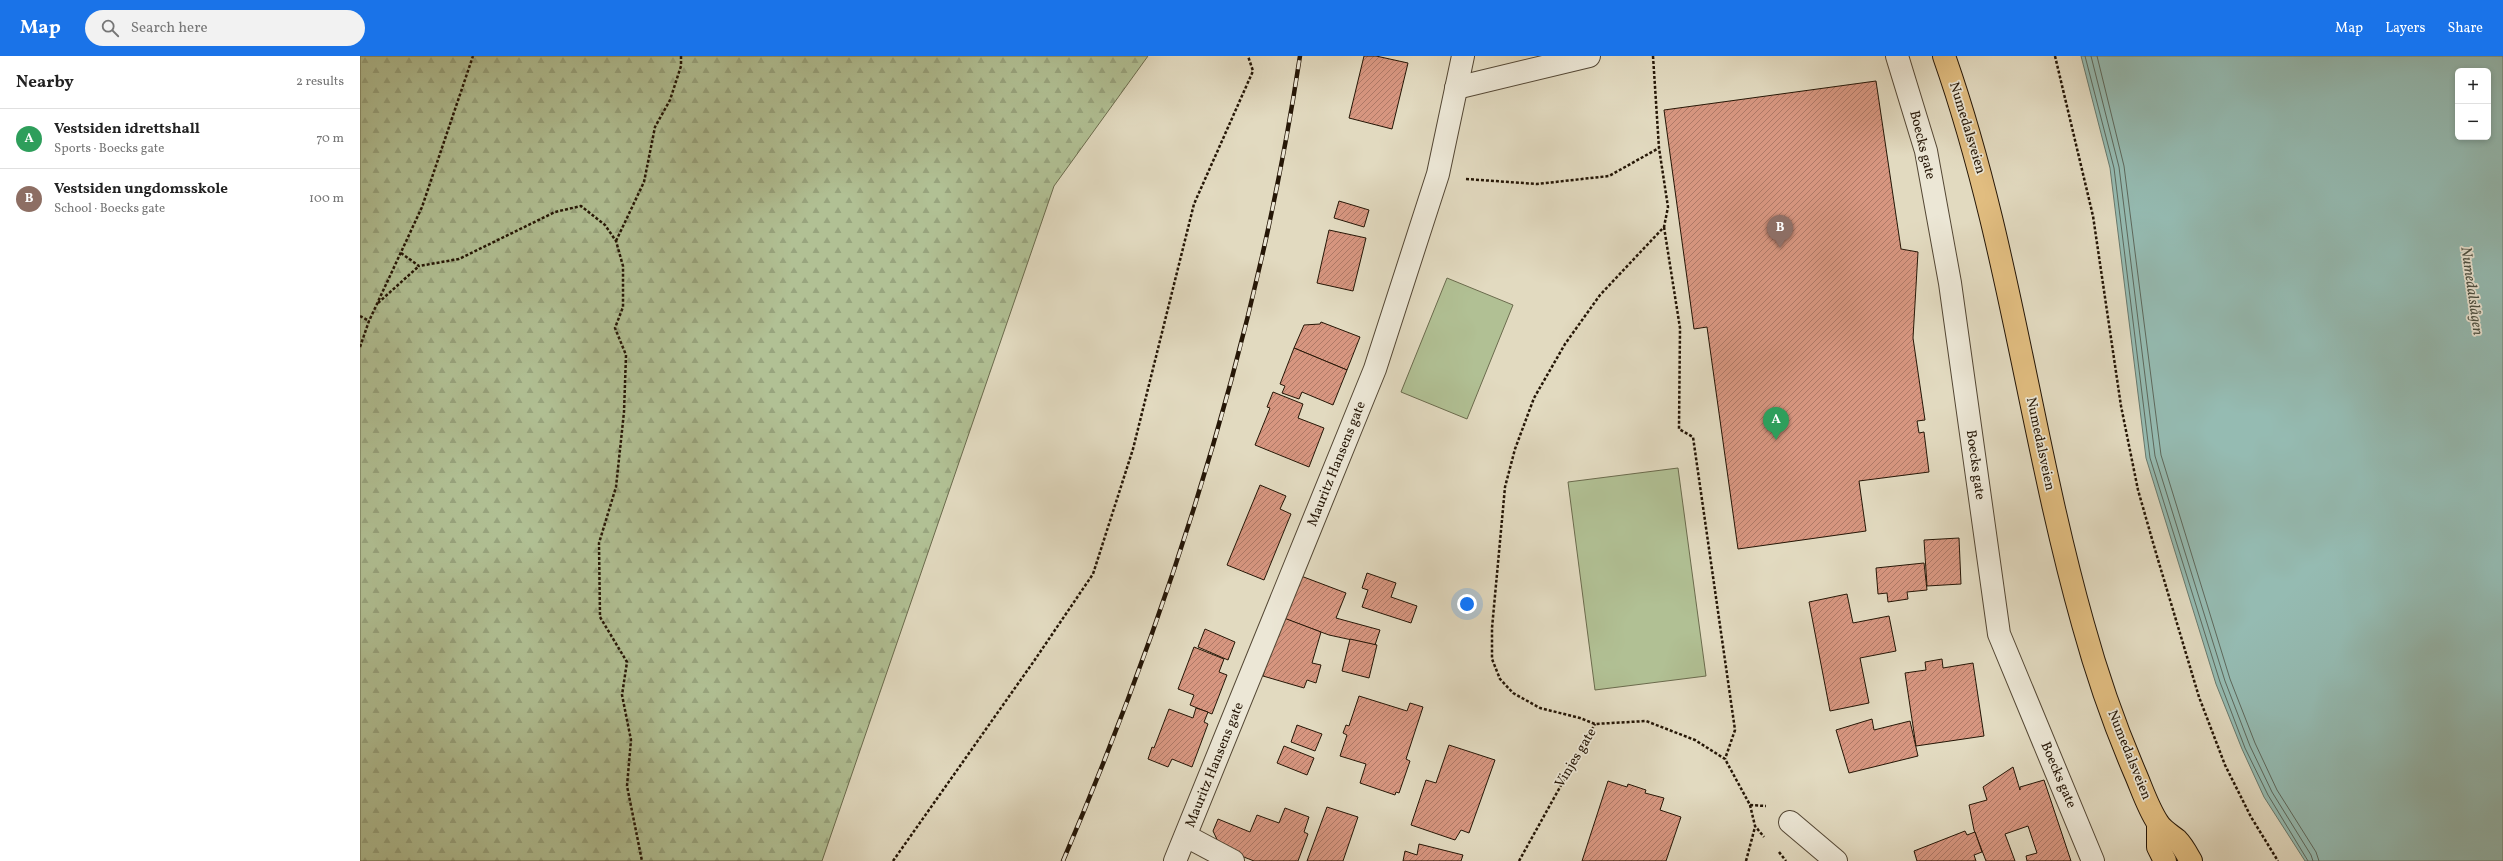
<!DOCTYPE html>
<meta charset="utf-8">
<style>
:root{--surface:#fff;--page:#f2f2f2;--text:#222;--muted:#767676;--line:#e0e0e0;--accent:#1a73e8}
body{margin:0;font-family:Vollkorn,serif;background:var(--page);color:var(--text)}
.controls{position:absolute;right:12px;top:12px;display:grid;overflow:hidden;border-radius:6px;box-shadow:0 2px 6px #0003}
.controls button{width:36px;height:36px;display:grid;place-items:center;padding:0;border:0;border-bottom:1px solid var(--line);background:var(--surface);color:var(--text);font:20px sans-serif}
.you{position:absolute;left:1107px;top:548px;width:14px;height:14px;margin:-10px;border:3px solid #fff;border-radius:50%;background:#1a73e8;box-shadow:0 0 0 6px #1a73e833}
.badge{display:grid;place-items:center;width:26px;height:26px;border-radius:50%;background:var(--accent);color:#fff;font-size:13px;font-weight:700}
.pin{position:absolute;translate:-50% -33px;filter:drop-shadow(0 1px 2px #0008)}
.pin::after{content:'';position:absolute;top:21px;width:14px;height:12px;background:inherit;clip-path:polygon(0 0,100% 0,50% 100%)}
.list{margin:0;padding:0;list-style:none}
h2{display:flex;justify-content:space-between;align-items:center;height:52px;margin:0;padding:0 16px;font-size:17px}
h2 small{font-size:13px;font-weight:400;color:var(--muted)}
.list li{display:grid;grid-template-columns:26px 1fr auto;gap:12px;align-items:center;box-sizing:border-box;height:60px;padding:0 16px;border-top:1px solid var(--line)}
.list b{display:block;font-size:15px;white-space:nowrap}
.list p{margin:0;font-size:13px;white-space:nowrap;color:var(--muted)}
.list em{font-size:13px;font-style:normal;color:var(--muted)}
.icon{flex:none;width:22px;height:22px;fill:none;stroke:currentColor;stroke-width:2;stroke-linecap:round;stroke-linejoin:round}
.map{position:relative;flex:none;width:2143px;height:805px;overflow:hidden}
header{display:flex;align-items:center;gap:24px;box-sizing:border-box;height:56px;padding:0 20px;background:var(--accent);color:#fff}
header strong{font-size:19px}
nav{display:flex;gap:22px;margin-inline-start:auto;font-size:14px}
.search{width:280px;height:36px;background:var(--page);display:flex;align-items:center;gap:10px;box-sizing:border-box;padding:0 14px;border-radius:22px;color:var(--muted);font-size:15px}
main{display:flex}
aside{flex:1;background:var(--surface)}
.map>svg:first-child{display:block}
.forest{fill:url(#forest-firs);stroke:#6b6b4d}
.garden{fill:#b1c094;stroke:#6b6b4d}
.water{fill:#95bbb2;stroke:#68796d;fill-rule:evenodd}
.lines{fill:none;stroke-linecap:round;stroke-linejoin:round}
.shore{stroke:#5d685c;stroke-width:1}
.building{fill:url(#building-hatch);stroke:#251606}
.minor-casing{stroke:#544734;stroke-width:24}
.major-casing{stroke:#251606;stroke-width:24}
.path{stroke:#251606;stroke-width:2.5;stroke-dasharray:3 2;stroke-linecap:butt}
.minor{stroke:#ece7d6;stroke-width:22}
.major{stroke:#e1bd80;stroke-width:22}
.rail-casing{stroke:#251606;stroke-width:4.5}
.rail{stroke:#ece7d6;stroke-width:3;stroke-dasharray:9;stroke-linecap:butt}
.labels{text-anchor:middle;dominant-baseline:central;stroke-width:3.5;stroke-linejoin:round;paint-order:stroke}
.street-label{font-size:14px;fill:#251606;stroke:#ece7d6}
.water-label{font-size:15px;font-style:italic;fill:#4c5042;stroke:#ece7d6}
</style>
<header>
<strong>Map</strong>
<div class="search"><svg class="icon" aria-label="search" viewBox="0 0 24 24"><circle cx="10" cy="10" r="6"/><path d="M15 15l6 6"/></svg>Search here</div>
<nav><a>Map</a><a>Layers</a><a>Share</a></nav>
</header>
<main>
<aside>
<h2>Nearby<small>2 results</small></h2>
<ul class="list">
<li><span class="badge" style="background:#2e9e5b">A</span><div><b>Vestsiden idrettshall</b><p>Sports · Boecks gate</p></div><em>70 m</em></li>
<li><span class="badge" style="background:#8d6e63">B</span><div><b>Vestsiden ungdomsskole</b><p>School · Boecks gate</p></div><em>100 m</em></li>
</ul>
</aside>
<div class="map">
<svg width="2143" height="805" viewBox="0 0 2143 805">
<defs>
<pattern id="forest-firs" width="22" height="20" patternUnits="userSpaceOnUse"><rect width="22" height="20" fill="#b1c094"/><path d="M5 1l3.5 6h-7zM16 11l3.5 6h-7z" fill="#98a47e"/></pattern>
<pattern id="building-hatch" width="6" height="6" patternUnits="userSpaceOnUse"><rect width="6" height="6" fill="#d79680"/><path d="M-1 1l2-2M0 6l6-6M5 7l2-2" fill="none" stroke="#ae7967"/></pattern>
</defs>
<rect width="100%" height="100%" fill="#e2dac0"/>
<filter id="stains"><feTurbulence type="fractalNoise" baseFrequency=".005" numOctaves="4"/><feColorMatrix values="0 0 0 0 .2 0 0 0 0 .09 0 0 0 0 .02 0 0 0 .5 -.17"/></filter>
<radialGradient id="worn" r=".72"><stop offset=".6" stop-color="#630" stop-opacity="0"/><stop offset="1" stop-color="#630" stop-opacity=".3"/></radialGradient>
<!-- forest -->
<path class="forest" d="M0 0H788L694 130 462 805H0Z"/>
<!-- garden -->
<g class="garden">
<path d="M1087 222 1153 249 1107 363 1041 336Z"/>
<path d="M1318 412 1346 620 1235 634 1208 426Z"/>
</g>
<!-- water -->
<path class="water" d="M1721 0H2143V805H1945L1904 741 1882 693 1856 628 1786 402 1750 112ZM2098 15H2128V81H2098Z"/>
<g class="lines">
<!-- shore -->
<g class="shore">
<path d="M1725 0 1754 112 1790 402 1860 626 1885 692 1908 739 1948 805"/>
<path d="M1731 0 1759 111 1795 400 1865 625 1890 690 1912 736 1951 799 1953 805"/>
<path d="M1737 0 1764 110 1801 399 1870 623 1895 687 1917 734 1956 796 1959 805"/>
</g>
</g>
<!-- building -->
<g class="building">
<path d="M1004 0H1016L1048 7 1032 73 989 62Z"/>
<path d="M1516 25 1541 193 1558 196 1553 282 1565 364 1557 365 1559 377 1564 376 1569 416 1499 425 1506 475 1378 493 1347 271 1334 273 1304 54Z"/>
<path d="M979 145 1009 154 1004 171 974 162Z"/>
<path d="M969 174 1006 182 993 235 957 227Z"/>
<path d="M961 266 1000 281 987 314 934 292 944 269 960 268Z"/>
<path d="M934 292 987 314 973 349 942 336 939 343 922 337 925 330 920 328Z"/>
<path d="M913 336 943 348 938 362 964 372 949 411 895 389 910 352 907 351Z"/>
<path d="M900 429 926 440 920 453 931 458 904 524 867 509Z"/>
<path d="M1599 482 1601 528 1567 530 1564 484Z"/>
<path d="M1564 507 1567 534 1547 536 1548 543 1528 546 1527 537 1518 538 1516 512Z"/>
<path d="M1007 517 1036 527 1031 541 1057 550 1051 567 1002 551 1008 534 1002 532Z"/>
<path d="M941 520 986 537 976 562 1020 574 1015 589 969 579 923 562Z"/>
<path d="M1487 538 1493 567 1529 560 1536 595 1500 602 1509 647 1470 655 1449 546Z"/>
<path d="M924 562 961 576 952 607 961 609 956 627 947 624 944 632 903 620 914 582Z"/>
<path d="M845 573 875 586 868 604 838 591Z"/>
<path d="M990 583 1017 589 1009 622 982 615Z"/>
<path d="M834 591 864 603 859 616 867 619 852 658 830 649 834 639 818 633Z"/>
<path d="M1582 603 1583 612 1613 607 1624 680 1556 690 1545 617 1566 614 1565 606Z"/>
<path d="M999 640 1047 655 1050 647 1063 651 1046 703 1050 705 1039 737 1036 736 1035 739 1000 727 1006 708 980 700 987 679 983 677 986 669 989 670Z"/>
<path d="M836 652 848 656 844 666 848 668 832 711 812 703 808 711 788 703 792 691 794 692 809 653 833 662Z"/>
<path d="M1512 663 1514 674 1550 665 1558 700 1489 717 1476 674Z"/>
<path d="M937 669 962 678 955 695 931 686Z"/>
<path d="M1089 689 1135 704 1109 777 1101 774 1095 784 1051 769 1066 724 1076 727Z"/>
<path d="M924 690 954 702 947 719 917 707Z"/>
<path d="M1653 711 1660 734V731L1684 724 1711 805H1667L1666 800 1677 797 1668 770 1645 778 1655 805H1626L1614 774 1609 749 1627 744 1623 731Z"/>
<path d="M1248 725 1267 731 1268 728 1286 734 1285 737 1304 742 1300 754 1321 761 1306 805H1222Z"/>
<path d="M967 751 998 761 983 805H947Z"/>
<path d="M925 752 949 761 944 776 948 778 938 805H894L861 792 853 775 858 763 890 776 897 759 919 767Z"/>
<path d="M1605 775 1607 779 1615 776 1622 796 1614 799 1616 805H1557L1554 795Z"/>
<path d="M1059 788 1103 799 1101 805H1043L1045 795 1057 799Z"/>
</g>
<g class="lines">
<defs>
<g id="minor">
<path d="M1537 0 1566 95 1590 227 1639 578 1733 805"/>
<path d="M1096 32 1229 0"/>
<path d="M1430 766 1476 805"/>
<path d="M826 780 873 805"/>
<path d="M815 805 1015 313 1078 118 1103 0"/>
</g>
<g id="major">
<path d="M1584 0C1649 185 1670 380 1723 568 1737 619 1754 668 1775 717 1782 733 1788 752 1798 767 1802 774 1811 779 1817 784 1823 790 1827 798 1831 805"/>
<path d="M1798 769V791L1805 805"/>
</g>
</defs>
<!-- minor casing -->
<use href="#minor" class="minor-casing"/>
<!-- major casing -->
<use href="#major" class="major-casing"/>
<!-- path -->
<g class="path">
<path d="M1293 0 1299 92 1308 151 1304 171 1240 239 1205 288 1174 342 1155 393 1145 431 1132 572V603L1140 623 1153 637 1180 652 1220 662 1235 668 1286 665 1335 684 1365 703 1390 749 1406 750"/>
<path d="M1695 0 1733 160 1761 350 1778 434 1796 497 1839 641 1865 709 1891 761 1918 805"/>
<path d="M1106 123 1177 128 1249 120 1299 92"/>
<path d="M1304 171 1320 272 1319 373 1333 381 1375 674 1365 703"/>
<path d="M256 185 284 126 295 71 310 44 321 10V0"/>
<path d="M41 197 59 210 99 203 195 156 221 150 245 169 256 185 263 210V251L255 272 266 299 264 356 256 431 239 487 240 561 267 606 262 639 271 684 267 730 282 805"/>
<path d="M18 247 59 210"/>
<path d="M0 260 9 265"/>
<path d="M0 291 9 265 62 151 113 0"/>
<path d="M1390 749 1395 770 1404 781"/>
<path d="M1419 796 1426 805"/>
<path d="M533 805 674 605 733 518 773 393 834 148 893 15 888 0"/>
<path d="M1159 805 1235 668"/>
<path d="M1386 805 1395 771"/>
</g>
<!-- minor -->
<use href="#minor" class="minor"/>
<!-- major -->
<use href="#major" class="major"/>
<defs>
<path id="rail" d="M703 805C813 547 898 277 940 0"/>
</defs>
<!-- rail casing -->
<use href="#rail" class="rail-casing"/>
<!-- rail -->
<use href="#rail" class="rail"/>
</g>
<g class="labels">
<!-- street labels -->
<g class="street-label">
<text transform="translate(1607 72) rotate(73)">Numedalsveien</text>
<text transform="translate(1562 89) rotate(76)">Boecks gate</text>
<text transform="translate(1680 388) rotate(78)">Numedalsveien</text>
<text transform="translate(977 408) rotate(-68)">Mauritz Hansens gate</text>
<text transform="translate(1615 409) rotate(82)">Boecks gate</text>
<text transform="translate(1769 699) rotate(68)">Numedalsveien</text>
<text transform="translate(1216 702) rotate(-59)">Vinjes gate</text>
<text transform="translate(855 709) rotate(-68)">Mauritz Hansens gate</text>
<text transform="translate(1698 719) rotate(67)">Boecks gate</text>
</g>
<!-- water labels -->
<g class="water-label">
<text transform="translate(2111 235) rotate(82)">Numedalslågen</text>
</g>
</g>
<rect width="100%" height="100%" filter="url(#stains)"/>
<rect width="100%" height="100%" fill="url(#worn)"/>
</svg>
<div class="controls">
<button>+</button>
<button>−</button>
</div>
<div class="you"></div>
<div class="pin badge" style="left:1416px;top:384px;background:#2e9e5b">A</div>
<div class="pin badge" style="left:1420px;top:192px;background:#8d6e63">B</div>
</div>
</main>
